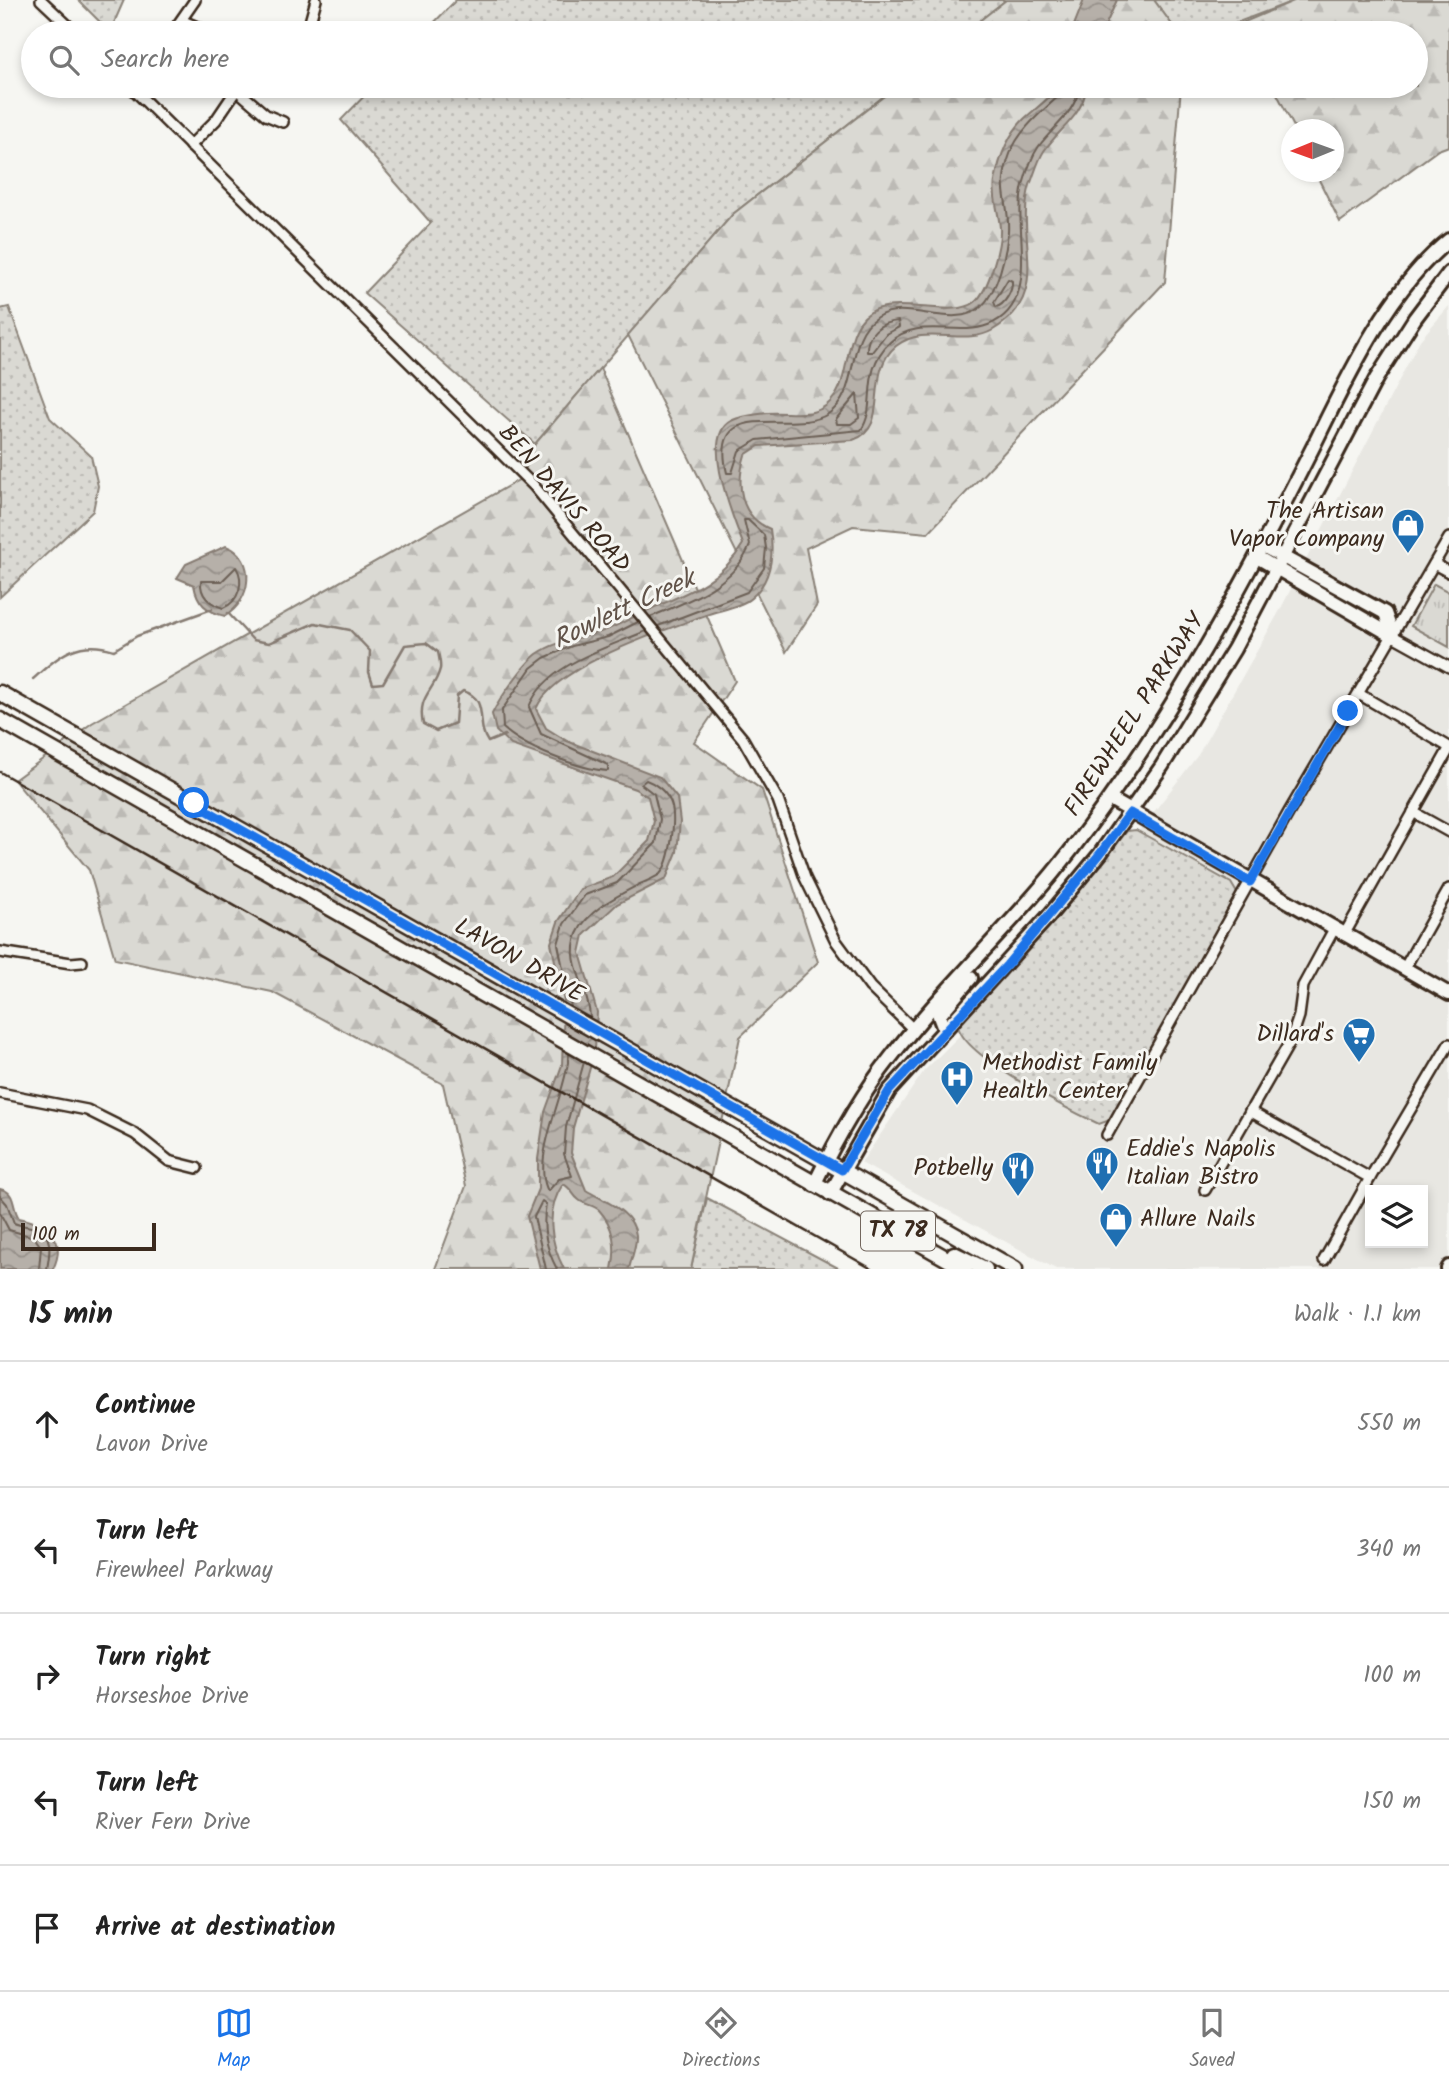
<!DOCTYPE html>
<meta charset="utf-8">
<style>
:root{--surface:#fff;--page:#f6f6f6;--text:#222;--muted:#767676;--line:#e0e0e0;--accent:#1a73e8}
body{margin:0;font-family:Kalam,sans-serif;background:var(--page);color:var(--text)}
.controls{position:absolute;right:21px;bottom:21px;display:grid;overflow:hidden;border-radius:0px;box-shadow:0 4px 10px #0003}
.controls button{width:63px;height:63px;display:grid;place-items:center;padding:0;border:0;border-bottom:2px solid var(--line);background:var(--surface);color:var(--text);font:35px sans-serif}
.compass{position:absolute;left:1281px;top:119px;width:63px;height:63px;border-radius:50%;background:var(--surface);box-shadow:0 4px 10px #0003;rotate:269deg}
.scale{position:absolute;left:21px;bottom:18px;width:135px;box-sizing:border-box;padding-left:7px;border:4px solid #3b2a1e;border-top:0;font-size:19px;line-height:24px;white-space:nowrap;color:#3b2a1e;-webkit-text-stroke:5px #f6f6f2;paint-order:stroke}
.stop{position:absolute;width:21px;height:21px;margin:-16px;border:5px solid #1a73e8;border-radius:50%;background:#fff}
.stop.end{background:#1a73e8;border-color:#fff;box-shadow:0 2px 7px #0008}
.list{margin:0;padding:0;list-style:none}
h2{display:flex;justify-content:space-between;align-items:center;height:91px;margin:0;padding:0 28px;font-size:30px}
h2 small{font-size:23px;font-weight:400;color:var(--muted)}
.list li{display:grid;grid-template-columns:46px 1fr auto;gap:21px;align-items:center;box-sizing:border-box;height:126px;padding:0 28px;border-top:2px solid var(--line)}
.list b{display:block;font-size:26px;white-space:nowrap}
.list p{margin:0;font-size:23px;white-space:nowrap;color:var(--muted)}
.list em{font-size:23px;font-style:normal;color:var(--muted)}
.icon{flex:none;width:38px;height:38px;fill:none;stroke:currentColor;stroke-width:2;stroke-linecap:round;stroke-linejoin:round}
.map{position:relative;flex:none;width:1449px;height:1269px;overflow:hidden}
.search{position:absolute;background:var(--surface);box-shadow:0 4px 10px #0003;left:21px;right:21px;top:21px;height:77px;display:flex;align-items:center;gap:18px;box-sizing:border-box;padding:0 24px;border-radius:38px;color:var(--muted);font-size:26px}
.sheet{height:721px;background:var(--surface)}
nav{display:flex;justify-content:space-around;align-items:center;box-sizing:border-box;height:98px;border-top:2px solid var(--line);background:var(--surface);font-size:19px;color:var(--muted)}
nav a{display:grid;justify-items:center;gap:4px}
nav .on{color:var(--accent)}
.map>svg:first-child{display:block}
.built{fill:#e8e7e2;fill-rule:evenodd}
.grass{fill:url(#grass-dots);stroke:#8a8278;stroke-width:2}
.forest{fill:url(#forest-firs);stroke:#8a8278;stroke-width:2}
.park{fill:url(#park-tufts);stroke:#8a8278;stroke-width:2}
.water{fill:url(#water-waves);stroke:#857a71;stroke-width:2}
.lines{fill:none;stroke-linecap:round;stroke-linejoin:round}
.shore{stroke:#6c6056;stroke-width:2}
.stream{stroke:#857a71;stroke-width:2.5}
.street-casing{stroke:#3b2a1e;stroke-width:14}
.secondary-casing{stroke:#3b2a1e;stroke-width:18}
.primary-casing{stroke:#3b2a1e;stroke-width:19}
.street{stroke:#f6f6f2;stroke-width:9}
.secondary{stroke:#f6f6f2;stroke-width:12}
.primary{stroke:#f6f6f2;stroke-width:14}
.rail{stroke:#3b2a1e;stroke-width:2.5}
.route{stroke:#1a73e8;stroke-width:9}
.labels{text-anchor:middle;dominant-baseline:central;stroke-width:6;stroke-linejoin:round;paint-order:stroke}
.shield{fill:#f6f6f2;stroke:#73675e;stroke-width:2}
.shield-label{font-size:23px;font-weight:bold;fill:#3b2a1e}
.street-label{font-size:24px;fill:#3b2a1e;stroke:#f6f6f2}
.poi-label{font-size:24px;fill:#3b2a1e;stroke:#f6f6f2;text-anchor:end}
.water-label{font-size:26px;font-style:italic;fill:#605248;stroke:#f6f6f2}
</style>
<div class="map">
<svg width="1449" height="1269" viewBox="0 0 1449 1269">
<defs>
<pattern id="grass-dots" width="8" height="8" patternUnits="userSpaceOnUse" patternTransform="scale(1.75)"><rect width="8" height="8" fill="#dad9d3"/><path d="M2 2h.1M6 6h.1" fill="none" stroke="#bcbab5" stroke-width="1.8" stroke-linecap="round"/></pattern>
<pattern id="forest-firs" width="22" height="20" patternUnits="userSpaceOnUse" patternTransform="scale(1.75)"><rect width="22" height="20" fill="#dad9d3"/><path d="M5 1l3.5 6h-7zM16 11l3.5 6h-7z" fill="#bcbab5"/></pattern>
<pattern id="park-tufts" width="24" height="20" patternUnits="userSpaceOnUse" patternTransform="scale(1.75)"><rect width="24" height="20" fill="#dad9d3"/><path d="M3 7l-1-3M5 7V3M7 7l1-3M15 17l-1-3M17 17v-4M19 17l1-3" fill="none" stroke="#bcbab5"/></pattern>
<pattern id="water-waves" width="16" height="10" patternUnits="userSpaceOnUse" patternTransform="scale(1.75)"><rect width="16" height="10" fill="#b6b0a9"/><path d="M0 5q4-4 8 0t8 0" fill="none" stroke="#958f89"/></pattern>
</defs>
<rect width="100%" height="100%" fill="#f6f6f2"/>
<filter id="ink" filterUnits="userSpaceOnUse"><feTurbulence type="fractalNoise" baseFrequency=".0143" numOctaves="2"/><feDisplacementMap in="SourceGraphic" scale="14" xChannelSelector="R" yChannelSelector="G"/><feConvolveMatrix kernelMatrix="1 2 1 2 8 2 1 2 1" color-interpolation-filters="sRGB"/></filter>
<g filter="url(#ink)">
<!-- built -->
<path class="built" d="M1449 306V1269H1056L861 1163 924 1071 1053 942 1198 755 1279 612 1420 340ZM1370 1190H1423V1243H1370Z"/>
<!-- grass -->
<g class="grass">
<path d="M78 0H124L110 32Z"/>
<path d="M456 0H1006L964 33H424Z"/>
<path d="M1154 0H1296L1210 33H1178Z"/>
<path d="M374 86H897L733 214 535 444 364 293 431 223 341 120Z"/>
<path d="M9 307 50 418 91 456 98 486 93 511 0 597V309Z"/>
<path d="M1136 830 1231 883 1237 893 1110 1120 1099 1124C1071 1111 958 1054 958 1024L1086 882 1127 831Z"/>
<path d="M707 1198 840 1269H691Z"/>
</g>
<!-- forest -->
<g class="forest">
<path d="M1006 0H1154L1178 33H964Z"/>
<path d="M1296 0H1449V146L1438 150 1340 222 1315 172H1334V130L1295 129 1273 86H1416V33H1247L1242 23Z"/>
<path d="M897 86H1181L1165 282 928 533 853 526 806 548 817 605 786 652 628 335 733 214Z"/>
<path d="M600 368 735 681 694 742 762 790 818 962 740 1037 691 1269H435L466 1186 443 1084 272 992 115 959 89 870 14 780 92 723 522 478 535 444Z"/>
</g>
<!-- park -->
<path class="park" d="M1434 584 1449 592V647L1411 626Z"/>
<!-- water -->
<g class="water">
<path d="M1084 0H1117L1102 33H1071Z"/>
<path d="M1057 86H1087C1081 119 1062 125 1044 151 1038 160 1034 175 1030 185 1014 239 1054 294 993 330 964 347 925 323 896 346 863 373 892 428 853 440L759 446 745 455C736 484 739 516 770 529 774 554 772 580 751 598 741 607 719 610 706 615 662 631 554 666 536 709L546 728 567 741 660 777 677 798 680 822 677 852 666 879 617 904 584 935 580 953 597 1012 595 1050 573 1128 571 1153 586 1190C603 1201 633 1210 636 1235 637 1245 631 1259 629 1269H612C617 1248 614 1226 599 1210 594 1205 585 1205 579 1200 572 1195 572 1188 563 1184 545 1211 550 1242 564 1269H540L527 1216 538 1189V1159L545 1112 562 1065 564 1002 551 943 558 922 580 889 613 877 649 841 654 821 648 797 635 789 511 745 496 731 492 714C500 698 524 664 537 654 557 640 582 638 603 631 619 626 633 616 648 610 685 594 722 581 743 544 734 519 699 438 731 421 740 416 758 414 768 413 793 411 818 421 835 396 852 371 843 321 877 309 904 299 957 318 975 302 989 290 1001 245 1000 228 999 213 992 195 995 181 999 159 1008 135 1024 119 1034 109 1051 99 1057 86Z"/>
<path d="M226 546C258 558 251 602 225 616 207 612 197 603 194 585L177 578 186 564Z"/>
<path d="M0 1189C17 1192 11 1207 19 1218 46 1223 68 1238 53 1269H0Z"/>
</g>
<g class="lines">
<!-- shore -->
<g class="shore">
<path d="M1063 86 1062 93C1043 111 1019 129 1010 154 996 191 1010 200 1008 232 1006 254 998 291 981 307 953 331 906 298 877 317 844 338 861 393 828 414 792 437 708 393 727 473H732L739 451 757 440 861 430C878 406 859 372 890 342 918 316 956 337 988 325 1043 304 1012 229 1023 185 1026 174 1032 156 1039 146 1055 125 1075 113 1080 86"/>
<path d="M1008 279 1012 281C1013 290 1005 305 996 307L994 302Z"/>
<path d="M898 321 899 327 886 334 872 352H867C866 334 880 322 898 321Z"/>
<path d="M857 394 859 418 851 424H837L836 419Z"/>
<path d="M236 567C245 581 239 602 223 608 209 603 200 596 201 581H222Z"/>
<path d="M650 617C686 602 735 585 750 545L744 520H748L764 535 766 548 764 568 747 592 658 626"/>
<path d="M638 622 608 637 572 646 544 658 531 668 502 710 503 728C524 748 579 769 608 771V765L541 734 529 707C546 664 607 648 646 631"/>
<path d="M571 1007 558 944 564 924 585 895 617 883 656 843 660 819 654 794 641 784 646 780C655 783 665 791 670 801 677 815 671 862 660 874 655 878 646 881 640 884 619 895 587 910 577 934 565 963 590 989 590 1018"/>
<path d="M569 1054C568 1089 530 1158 548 1191L559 1179 572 1176 564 1154 566 1127 584 1062"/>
<path d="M0 1196 7 1204 14 1223C21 1226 29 1226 36 1228 55 1235 49 1256 47 1269"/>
<path d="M0 1213 9 1230 34 1237 41 1247 39 1269"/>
<path d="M546 1269 534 1217 542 1201 546 1204C542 1226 546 1249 557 1269"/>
</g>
<!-- stream -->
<g class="stream">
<path d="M228 613 253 640 269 643 315 623 350 630 370 651 369 672 373 684 383 683 405 645 426 643 438 652C439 657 441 665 440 669 434 692 417 696 423 724L436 731 455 723 457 696 463 691C490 699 475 724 488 742L505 735"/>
<path d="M33 679C59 656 77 638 114 650L137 636 212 609"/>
</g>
<defs>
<g id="street">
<path d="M41 0 76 33"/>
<path d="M183 21 211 33"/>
<path d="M172 33 195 0"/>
<path d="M307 33 316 0"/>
<path d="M130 86 534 486 743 739 778 800 805 878 836 941 870 987 913 1029"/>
<path d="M237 90 266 115 283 122"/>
<path d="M190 146 216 120 239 86"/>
<path d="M1434 564 1449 572"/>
<path d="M1393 636 1449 667"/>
<path d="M1359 694 1449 747"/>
<path d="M1413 812 1449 832"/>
<path d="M1344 935 1449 749"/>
<path d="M0 952 71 963 82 962"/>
<path d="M1404 969 1449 889"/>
<path d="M0 1093 87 1110 135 1134 169 1161 197 1168"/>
<path d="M1250 1111 1370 1178 1324 1260"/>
<path d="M1107 1135 1289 812 1449 538"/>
<path d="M1370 1178 1449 1044"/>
<path d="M1205 1190 1291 1040 1299 1016 1303 986 1334 929"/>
</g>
<g id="secondary">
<path d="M1263 546 1385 613 1393 636"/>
<path d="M1257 557 1393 636"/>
<path d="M1110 799 1449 994"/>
<path d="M944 1029 939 1016 971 978"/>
<path d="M814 1185C836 1140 860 1096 891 1057 947 984 1016 922 1072 849 1168 724 1243 586 1314 445 1347 378 1389 288 1449 240"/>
<path d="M830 1194 889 1091 1047 918 1100 854 1162 766 1234 649 1376 379 1415 318 1449 273"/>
<path d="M1448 1269 1449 1267"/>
</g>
<g id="primary">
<path d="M0 693 1015 1269"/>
<path d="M0 720 965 1269"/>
<path d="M954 1254 985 1269"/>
</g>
</defs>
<!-- street casing -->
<use href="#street" class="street-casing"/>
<!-- secondary casing -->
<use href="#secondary" class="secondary-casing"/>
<!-- primary casing -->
<use href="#primary" class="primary-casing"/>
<!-- street -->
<use href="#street" class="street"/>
<!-- secondary -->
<use href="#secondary" class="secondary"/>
<!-- primary -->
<use href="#primary" class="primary"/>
<!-- rail -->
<path class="rail" d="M0 772 872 1269"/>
</g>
</g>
<g class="lines" filter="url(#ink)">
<!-- route -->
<path class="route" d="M194 803 842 1170 889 1091 1007 965 1100 854 1130 813 1250 882 1348 711"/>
</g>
<!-- icons -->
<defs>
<symbol id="shop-pin" viewBox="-11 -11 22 30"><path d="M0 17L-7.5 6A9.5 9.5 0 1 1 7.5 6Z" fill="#1f6fb2" stroke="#f6f6f2"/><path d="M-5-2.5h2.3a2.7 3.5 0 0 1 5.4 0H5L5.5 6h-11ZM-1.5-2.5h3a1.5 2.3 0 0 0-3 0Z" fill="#fff"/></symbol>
<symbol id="supermarket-pin" viewBox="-11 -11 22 30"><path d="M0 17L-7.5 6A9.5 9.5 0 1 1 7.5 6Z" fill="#1f6fb2" stroke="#f6f6f2"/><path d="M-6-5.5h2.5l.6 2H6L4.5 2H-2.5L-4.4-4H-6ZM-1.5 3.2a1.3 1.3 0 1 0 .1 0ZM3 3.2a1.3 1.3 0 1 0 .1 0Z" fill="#fff"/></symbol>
<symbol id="hospital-pin" viewBox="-11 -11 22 30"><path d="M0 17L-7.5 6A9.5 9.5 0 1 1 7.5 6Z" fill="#1f6fb2" stroke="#f6f6f2"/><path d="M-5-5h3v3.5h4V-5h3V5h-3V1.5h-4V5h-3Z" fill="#fff"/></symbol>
<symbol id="restaurant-pin" viewBox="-11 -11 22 30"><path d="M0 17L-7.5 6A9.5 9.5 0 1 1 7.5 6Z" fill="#1f6fb2" stroke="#f6f6f2"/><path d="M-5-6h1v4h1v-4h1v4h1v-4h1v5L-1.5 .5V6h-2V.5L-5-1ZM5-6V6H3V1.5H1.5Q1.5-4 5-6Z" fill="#fff"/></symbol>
</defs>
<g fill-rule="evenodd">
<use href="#shop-pin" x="1389" y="506" width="38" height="52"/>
<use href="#supermarket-pin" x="1340" y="1015" width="38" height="52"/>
<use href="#hospital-pin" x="938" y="1058" width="38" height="52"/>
<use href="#restaurant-pin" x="1083" y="1144" width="38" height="52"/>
<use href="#restaurant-pin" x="999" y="1149" width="38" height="52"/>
<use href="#shop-pin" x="1097" y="1200" width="38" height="52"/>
</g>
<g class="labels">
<!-- shield labels -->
<rect class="shield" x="861" y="1211.5" width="74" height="39" rx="5"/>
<g class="shield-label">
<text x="898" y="1231">TX 78</text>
</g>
<!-- street labels -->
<g class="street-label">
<text transform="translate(564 499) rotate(49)">BEN DAVIS ROAD</text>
<text transform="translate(1135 715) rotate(-57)">FIREWHEEL PARKWAY</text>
<text transform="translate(519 961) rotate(30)">LAVON DRIVE</text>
</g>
<!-- poi labels -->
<g class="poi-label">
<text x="1384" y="511">The Artisan<tspan x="1384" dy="28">Vapor Company</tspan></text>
<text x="1334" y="1034">Dillard's</text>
<text x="982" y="1063" text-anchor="start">Methodist Family<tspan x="982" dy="28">Health Center</tspan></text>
<text x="1126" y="1149" text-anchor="start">Eddie's Napolis<tspan x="1126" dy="28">Italian Bistro</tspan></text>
<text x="993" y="1168">Potbelly</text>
<text x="1140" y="1219" text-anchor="start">Allure Nails</text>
</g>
<!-- water labels -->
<g class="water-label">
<text transform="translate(624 610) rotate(-25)">Rowlett Creek</text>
</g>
</g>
</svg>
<div class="controls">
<button><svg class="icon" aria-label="layers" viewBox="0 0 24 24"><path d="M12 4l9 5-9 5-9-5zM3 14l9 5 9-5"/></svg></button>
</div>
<svg class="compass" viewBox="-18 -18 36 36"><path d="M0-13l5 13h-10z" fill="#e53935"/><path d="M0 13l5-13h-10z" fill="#767676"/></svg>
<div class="scale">100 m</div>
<div class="stop" style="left:194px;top:803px"></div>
<div class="stop end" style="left:1348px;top:711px"></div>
<div class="search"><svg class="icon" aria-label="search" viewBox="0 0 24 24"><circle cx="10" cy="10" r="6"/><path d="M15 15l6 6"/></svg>Search here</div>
</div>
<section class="sheet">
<h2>15 min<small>Walk · 1.1 km</small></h2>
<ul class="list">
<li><svg class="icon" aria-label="ahead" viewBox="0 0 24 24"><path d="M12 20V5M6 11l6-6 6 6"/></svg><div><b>Continue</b><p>Lavon Drive</p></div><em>550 m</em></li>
<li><svg class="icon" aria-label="left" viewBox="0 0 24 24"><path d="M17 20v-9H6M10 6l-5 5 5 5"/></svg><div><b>Turn left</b><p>Firewheel Parkway</p></div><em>340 m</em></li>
<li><svg class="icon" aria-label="right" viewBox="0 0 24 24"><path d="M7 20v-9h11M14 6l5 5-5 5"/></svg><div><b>Turn right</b><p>Horseshoe Drive</p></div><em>100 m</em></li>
<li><svg class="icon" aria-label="left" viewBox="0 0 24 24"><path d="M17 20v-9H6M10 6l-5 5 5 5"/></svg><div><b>Turn left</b><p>River Fern Drive</p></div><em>150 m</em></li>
<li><svg class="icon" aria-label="arrive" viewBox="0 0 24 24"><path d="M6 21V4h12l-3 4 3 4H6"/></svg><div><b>Arrive at destination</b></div></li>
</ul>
</section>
<nav>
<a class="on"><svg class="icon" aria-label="map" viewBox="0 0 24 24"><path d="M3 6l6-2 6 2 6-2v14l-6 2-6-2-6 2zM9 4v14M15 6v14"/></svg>Map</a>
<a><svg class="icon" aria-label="directions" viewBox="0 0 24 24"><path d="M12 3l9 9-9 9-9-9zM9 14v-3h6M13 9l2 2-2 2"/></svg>Directions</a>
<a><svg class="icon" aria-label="saved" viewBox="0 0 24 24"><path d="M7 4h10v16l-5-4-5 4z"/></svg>Saved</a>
</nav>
